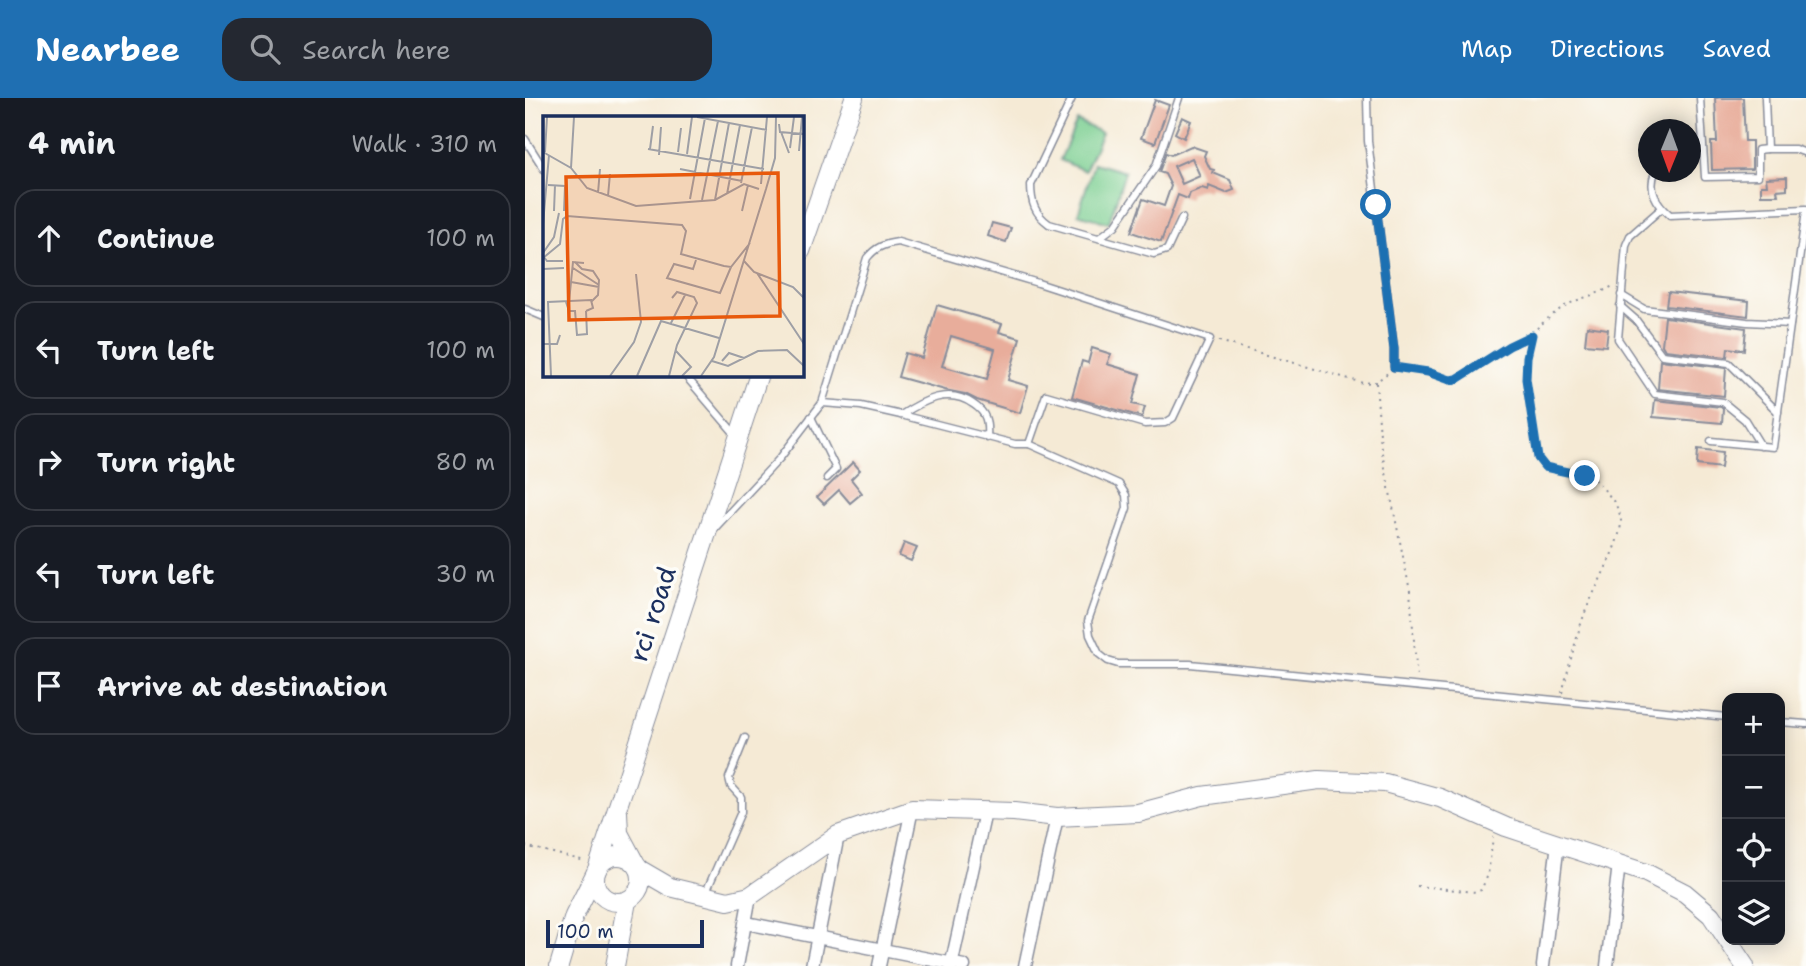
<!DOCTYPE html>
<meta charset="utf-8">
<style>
:root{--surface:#171b24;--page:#242831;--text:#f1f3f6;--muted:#9ea1a6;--line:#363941;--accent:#1f6fb2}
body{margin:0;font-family:"Shantell Sans",sans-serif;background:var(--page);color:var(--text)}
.controls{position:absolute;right:21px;bottom:21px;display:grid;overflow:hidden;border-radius:14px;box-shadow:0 4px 18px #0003}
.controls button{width:63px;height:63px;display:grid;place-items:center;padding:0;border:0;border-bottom:2px solid var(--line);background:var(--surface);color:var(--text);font:35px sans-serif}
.compass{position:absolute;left:1113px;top:21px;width:63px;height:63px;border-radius:50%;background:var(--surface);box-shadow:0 4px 18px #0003;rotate:181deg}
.scale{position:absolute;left:21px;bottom:18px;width:158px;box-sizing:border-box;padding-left:7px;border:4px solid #1b2f5e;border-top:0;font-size:19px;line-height:24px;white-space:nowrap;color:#1b2f5e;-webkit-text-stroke:5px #fdfcf7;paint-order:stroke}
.stop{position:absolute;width:21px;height:21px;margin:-16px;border:5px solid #1f6fb2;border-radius:50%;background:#fff}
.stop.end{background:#1f6fb2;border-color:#fff;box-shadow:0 2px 7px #0008}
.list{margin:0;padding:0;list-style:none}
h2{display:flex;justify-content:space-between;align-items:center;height:91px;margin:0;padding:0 28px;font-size:30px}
h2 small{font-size:23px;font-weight:400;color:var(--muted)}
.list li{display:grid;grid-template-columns:46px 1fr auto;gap:21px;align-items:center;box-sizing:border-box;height:98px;margin:0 14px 14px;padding:0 14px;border:2px solid var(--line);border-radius:21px}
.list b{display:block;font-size:26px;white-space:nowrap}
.list em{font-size:23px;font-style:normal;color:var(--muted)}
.icon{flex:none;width:38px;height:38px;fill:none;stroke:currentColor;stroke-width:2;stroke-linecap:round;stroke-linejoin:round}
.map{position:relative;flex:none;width:1281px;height:868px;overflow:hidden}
header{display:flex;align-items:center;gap:42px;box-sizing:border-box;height:98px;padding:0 35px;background:var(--accent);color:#fff}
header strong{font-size:33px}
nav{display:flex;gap:38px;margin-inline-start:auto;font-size:24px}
.search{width:490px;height:63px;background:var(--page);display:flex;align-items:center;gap:18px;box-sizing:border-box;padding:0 24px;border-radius:21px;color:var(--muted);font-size:26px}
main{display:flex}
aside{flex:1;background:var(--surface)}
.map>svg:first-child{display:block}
.green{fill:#7bcf92;stroke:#4b7f78;stroke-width:2}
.building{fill:#e8ad9b;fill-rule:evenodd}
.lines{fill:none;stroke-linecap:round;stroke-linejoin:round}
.lane-casing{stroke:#888c9a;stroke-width:9}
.street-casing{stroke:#888c9a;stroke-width:15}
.secondary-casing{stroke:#888c9a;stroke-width:20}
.path{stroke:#888c9a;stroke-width:2;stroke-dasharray:2 5;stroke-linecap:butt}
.lane{stroke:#fff;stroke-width:6}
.street{stroke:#fff;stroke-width:12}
.secondary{stroke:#fff;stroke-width:18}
.route{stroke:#1f6fb2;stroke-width:9}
.labels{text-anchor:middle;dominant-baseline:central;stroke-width:7;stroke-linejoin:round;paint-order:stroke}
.street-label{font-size:26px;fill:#1b2f5e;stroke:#fdfcf7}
.inset-road{fill:none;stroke:#9e9fa5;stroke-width:2}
.view{fill:#e8590c;fill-opacity:0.15;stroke:#e8590c;stroke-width:3.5}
.inset-edge{fill:none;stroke:#1b2f5e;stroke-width:3.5}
</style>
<header>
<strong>Nearbee</strong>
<div class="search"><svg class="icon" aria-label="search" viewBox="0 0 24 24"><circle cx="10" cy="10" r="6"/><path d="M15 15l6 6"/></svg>Search here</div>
<nav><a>Map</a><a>Directions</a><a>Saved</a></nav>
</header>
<main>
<aside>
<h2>4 min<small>Walk · 310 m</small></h2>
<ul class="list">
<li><svg class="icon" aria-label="ahead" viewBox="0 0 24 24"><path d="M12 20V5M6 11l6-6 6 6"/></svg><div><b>Continue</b></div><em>100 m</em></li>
<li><svg class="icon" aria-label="left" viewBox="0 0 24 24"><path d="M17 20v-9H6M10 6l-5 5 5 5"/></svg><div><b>Turn left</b></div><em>100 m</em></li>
<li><svg class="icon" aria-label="right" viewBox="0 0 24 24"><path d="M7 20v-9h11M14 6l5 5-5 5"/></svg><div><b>Turn right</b></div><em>80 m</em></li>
<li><svg class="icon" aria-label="left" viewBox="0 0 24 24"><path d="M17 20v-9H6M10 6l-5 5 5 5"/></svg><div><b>Turn left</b></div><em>30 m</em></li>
<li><svg class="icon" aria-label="arrive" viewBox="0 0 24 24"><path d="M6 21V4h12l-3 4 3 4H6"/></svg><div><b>Arrive at destination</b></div></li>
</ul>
</aside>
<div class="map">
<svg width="1281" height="868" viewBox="0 0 1281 868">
<rect width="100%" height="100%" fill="#fdfcf7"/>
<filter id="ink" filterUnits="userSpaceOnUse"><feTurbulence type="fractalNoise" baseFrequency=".0143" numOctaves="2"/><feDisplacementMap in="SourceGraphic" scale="14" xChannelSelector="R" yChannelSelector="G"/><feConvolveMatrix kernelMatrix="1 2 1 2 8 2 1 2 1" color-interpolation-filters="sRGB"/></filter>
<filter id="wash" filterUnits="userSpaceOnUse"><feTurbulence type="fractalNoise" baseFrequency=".00686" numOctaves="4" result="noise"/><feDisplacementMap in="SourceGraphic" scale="28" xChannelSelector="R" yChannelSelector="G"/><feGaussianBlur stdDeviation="1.57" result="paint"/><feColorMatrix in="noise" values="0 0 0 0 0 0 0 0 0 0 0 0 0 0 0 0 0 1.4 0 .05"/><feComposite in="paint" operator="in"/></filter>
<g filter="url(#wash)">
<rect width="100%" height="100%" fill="#f5ead5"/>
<!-- green -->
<g class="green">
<path d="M552 23 577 35 560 73 535 62Z"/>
<path d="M569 65 600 74 584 125 553 116Z"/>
</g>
<g id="blocks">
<!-- building -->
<g class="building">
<path d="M1190 0H1218L1220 43H1227V71L1187 72 1186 44H1192Z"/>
<path d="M630 2 644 7 630 45 616 40Z"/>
<path d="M657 19 666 23 659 40 650 35Z"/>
<path d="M666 48 681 53 679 58 685 71 689 72 688 75 705 82 709 92 701 95 684 88 683 92 677 90 665 95 663 101 653 97 636 144 606 134 618 101 639 108 646 88 640 76 634 74 641 55 646 57ZM667 60 675 78 657 86 649 68Z"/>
<path d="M1262 79V91L1252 92 1253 97H1236V87H1242L1241 80Z"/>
<path d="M467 125 486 130 481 144 463 138Z"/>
<path d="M1143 194 1224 203 1223 218 1141 208Z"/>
<path d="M412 207 477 226 474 234 495 240 483 282 503 288 495 315 452 302 440 296 420 292 373 279 380 255 397 260ZM426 238 470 251 462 281 417 268Z"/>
<path d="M1140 219 1221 230 1219 252 1203 250 1202 259 1140 252 1137 247Z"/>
<path d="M1062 228 1083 231 1081 248 1060 246Z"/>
<path d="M567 250 586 256 582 266 615 276 607 306 620 309 617 319 547 299 557 263 563 265Z"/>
<path d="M1135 262 1201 270 1199 298 1133 291Z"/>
<path d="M1130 302 1196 309 1198 311 1197 325 1128 319Z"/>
<path d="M1173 351 1198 354 1196 370 1172 367Z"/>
<path d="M328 364 335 372 326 381 337 395 325 405 314 392 299 406 292 399Z"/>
<path d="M379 445 392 450 386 463 374 458Z"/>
</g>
</g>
</g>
<g filter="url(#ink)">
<use href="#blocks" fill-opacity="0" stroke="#888c9a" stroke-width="2"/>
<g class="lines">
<defs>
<g id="lane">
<path d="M547 0 506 87C506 105 510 116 524 126L629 156 642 152 657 120"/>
<path d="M842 0 843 43 869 251V269"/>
<path d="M1175 0 1180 79 1233 78V52L1242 51"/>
<path d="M1240 0 1242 51H1270L1281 55"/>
<path d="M0 41 19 71"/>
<path d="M1166 54 1177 53"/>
<path d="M1130 74C1123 92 1131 105 1145 117L1281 111"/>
<path d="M1137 110 1105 138 1101 147 1093 241 1130 296 1198 304 1220 322 1236 348"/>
<path d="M574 140 590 128 631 68 654 0"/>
<path d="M1096 197 1119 211 1222 224 1265 226"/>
<path d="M1095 208 1111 222 1137 257 1204 265 1253 314"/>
<path d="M0 211 19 219"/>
<path d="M159 276 210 336"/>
<path d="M297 305 342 160C351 149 359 146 373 144L513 185 685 241 648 320 640 325 620 326 521 297 504 346"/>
<path d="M376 317C399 302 424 289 448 306 462 315 463 324 462 340"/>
<path d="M286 319 311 371 302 380"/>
<path d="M1186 343 1248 349 1281 113"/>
<path d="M190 430 255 360 297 305 336 308 376 317 490 346H504L594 386 601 397 602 410 563 523 565 537 574 556 583 563 593 566H665L1202 619"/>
<path d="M1255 624 1281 626"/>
<path d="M181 794 216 714V699L206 688 204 680 220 640"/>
</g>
<g id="street">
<path d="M221 825 439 868"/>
<path d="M212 868 225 798"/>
<path d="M287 868 313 737"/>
<path d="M354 868 387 711"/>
<path d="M426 868 460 714"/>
<path d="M500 868 532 719"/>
<path d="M1018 868 1033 745"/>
<path d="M1082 868 1094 766"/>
</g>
<g id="secondary">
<path d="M276 153 329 0"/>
<path d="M93 714 94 735 110 765"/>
<circle cx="93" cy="781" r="23"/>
<path d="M114 771 145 789 203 803 225 798 313 737 387 711 489 714 532 719 613 715 677 698 794 682 860 685 915 700 981 729 1121 775 1160 795 1186 817 1220 868"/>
<path d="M34 868 49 818 72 772 234 276"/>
<path d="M90 868 102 803"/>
</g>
</defs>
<!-- lane casing -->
<use href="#lane" class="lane-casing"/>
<!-- street casing -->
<use href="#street" class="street-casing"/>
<!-- secondary casing -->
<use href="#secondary" class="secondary-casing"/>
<!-- path -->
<g class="path">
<path d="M694 243 838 285 851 284 864 274"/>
<path d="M878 270 925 282 932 281 984 248 1006 238"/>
<path d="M851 285 856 350 885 493 892 580"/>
<path d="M1037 595C1044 569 1050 543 1059 517 1067 495 1097 443 1096 423 1095 409 1084 397 1075 387 1059 369 1030 379 1013 360 1007 339 996 256 1006 238 1011 229 1026 218 1034 212 1050 200 1071 198 1088 188"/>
<path d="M0 748 60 763"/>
<path d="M892 788 951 794 956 792 963 777 968 739"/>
</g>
<!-- lane -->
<use href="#lane" class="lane"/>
<!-- street -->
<use href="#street" class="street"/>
<!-- secondary -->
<use href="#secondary" class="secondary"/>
</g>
</g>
<g class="lines" filter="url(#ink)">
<!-- route -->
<path class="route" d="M851 107 869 251V269L903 274 925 282 932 281 984 248 1007 237 1002 259 1001 281 1013 360 1020 369 1060 378"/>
</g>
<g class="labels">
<!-- street labels -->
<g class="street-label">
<text transform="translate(127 516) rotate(-72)">rci road</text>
</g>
</g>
<!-- overview -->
<g transform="translate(18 18)">
<rect width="261" height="261" fill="#f5ead5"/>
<path class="inset-road" d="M154 1 224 14M236 8 237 16 261 18M238 16 246 37M247 32 251 1M105 33 221 53M107 33 110 10M256 35 259 1M0 36 28 52 44 72 93 90 172 84 201 68 216 73M2 36 4 1M135 36 138 12M144 38 149 1M116 39 118 11M28 52 31 1M137 53 199 65M198 67 209 11M218 68 224 1M5 69 22 70 21 95M223 73 232 42 233 1M55 77 57 53M184 78 197 9M65 80 67 58M147 83 162 2M159 84 175 5M172 84 186 7M11 95 12 69M199 95 205 69M0 108 6 39M0 137 11 121 16 97M1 141 4 145H20M0 142 17 128 20 103 24 100 139 109 143 115 138 138 181 150 188 151 207 127M153 144 150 153 131 148 124 162 177 177 188 151M201 145 211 156 250 171 261 182M32 146 39 153 50 155 56 164 55 179 49 185M30 152 56 169M0 153 21 152M214 157 261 228M28 166 56 171M23 186 26 195H32L34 219 44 218 43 195M26 186 30 146 41 147M128 207 142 179M0 228H14L17 219M133 235 148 251 139 260M169 245 185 250 215 235 244 234 261 250M179 245 186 237 201 242M8 260 5 186 48 184 50 192 43 195M67 260 91 226 98 206 93 158M94 260 118 205 176 222M126 260 134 229 154 187 151 181 134 176 129 182M158 260 171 241 223 73"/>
<path class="view" d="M235 57 237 200 26 204 23 61Z"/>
<rect width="261" height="261" class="inset-edge"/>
</g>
</svg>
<div class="controls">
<button>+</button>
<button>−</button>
<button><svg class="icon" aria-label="locate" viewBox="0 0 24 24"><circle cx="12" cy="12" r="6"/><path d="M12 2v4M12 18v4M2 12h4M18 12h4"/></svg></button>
<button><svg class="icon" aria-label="layers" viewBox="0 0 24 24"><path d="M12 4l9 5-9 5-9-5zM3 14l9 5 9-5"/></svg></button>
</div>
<svg class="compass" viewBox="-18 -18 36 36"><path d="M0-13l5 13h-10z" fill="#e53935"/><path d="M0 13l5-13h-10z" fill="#9ea1a6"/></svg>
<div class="scale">100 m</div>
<div class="stop" style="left:851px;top:107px"></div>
<div class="stop end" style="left:1060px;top:378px"></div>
</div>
</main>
